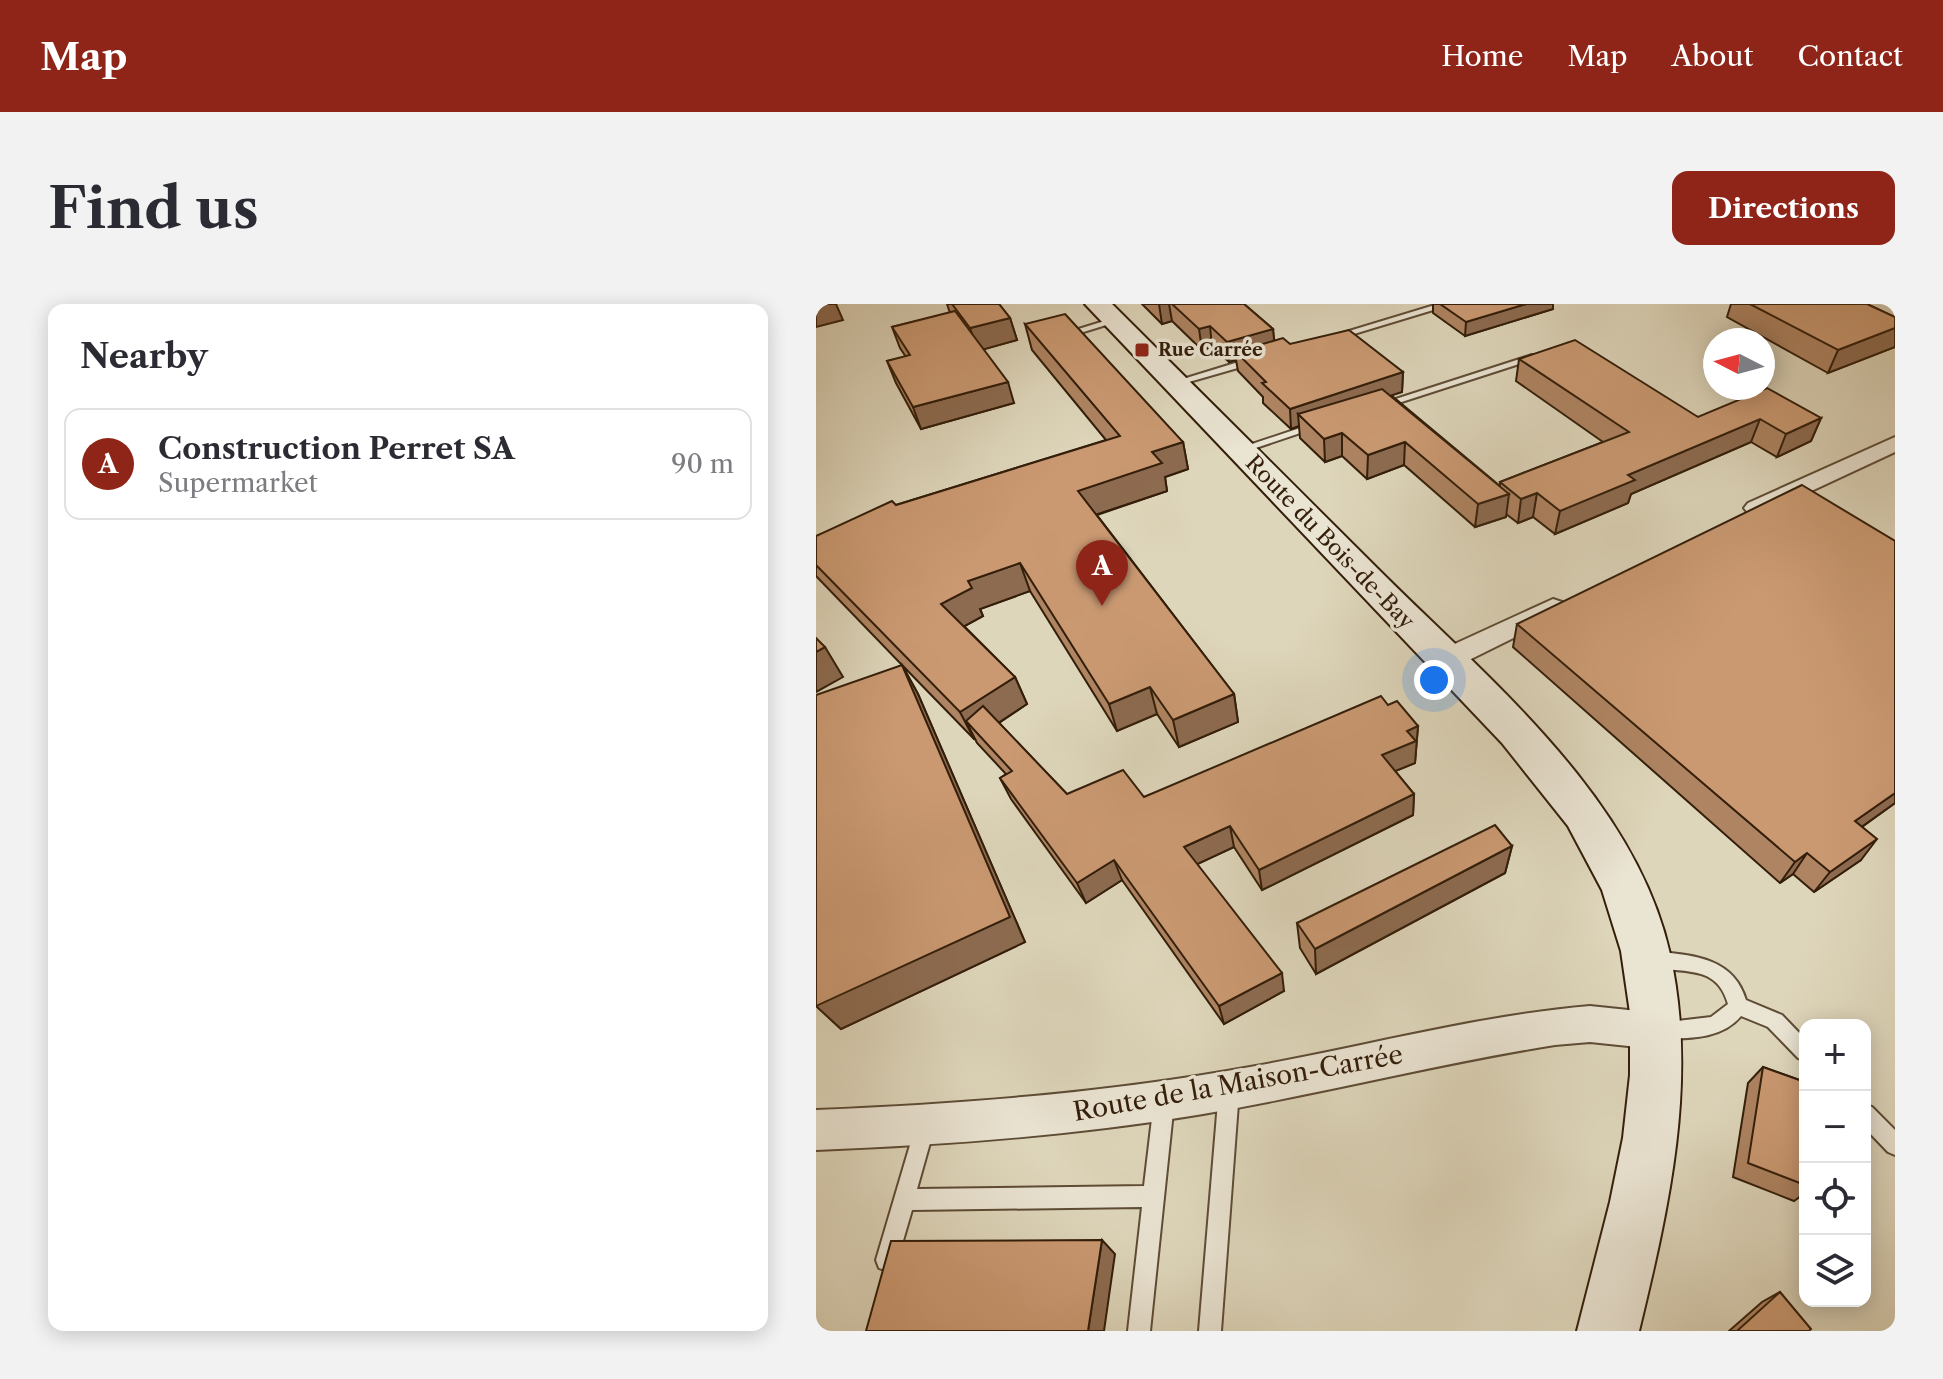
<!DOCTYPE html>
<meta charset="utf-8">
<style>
:root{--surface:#fff;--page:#f2f2f3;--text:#2b2b33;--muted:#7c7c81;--line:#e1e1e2;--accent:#8f2418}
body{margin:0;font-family:"Libre Caslon Text",serif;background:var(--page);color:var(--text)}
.controls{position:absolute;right:24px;bottom:24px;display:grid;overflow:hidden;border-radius:16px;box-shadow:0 4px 20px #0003}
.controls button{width:72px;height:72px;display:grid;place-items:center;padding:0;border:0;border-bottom:2px solid var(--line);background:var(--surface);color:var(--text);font:40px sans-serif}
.compass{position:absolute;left:887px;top:24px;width:72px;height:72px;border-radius:50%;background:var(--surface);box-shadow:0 4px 20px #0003;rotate:276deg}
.you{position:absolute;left:618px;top:376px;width:28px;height:28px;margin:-20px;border:6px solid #fff;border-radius:50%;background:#1a73e8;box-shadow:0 0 0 12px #1a73e833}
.badge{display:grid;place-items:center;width:52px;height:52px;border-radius:50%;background:var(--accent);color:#fff;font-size:26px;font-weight:700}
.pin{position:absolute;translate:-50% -66px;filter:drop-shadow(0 2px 4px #0008)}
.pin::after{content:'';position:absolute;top:42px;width:28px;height:24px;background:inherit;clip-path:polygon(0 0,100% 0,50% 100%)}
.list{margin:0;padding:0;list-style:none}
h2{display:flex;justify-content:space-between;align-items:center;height:104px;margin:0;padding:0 32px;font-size:34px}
h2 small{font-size:26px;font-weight:400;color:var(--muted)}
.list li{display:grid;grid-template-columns:52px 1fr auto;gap:24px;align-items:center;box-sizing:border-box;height:112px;margin:0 16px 16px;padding:0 16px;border:2px solid var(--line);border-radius:16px}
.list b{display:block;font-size:30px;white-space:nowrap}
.list p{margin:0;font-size:26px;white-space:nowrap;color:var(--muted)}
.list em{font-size:26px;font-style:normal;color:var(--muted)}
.icon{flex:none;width:44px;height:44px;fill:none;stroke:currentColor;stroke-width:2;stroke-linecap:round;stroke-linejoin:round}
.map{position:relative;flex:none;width:1079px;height:1027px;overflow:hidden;border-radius:16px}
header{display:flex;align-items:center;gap:48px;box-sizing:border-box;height:112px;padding:0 40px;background:var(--accent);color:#fff}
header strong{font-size:38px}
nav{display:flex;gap:44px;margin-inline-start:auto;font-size:28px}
.intro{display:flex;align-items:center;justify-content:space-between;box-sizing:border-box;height:192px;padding:0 48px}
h1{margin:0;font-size:56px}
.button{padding:20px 36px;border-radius:16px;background:var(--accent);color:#fff;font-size:28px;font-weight:700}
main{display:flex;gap:48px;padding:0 48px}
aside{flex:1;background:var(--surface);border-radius:16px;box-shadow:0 4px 20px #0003}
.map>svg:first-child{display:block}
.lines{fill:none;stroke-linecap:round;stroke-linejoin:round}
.lane-casing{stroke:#5e4c36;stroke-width:4}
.street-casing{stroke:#5e4c36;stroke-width:4}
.secondary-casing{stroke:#331e0a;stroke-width:4}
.lane{fill:#eae4d3;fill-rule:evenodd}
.street{fill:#eae4d3;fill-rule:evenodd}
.secondary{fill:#eae4d3;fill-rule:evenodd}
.wall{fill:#ae8462;stroke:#331e0a;stroke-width:2}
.shaded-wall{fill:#8d6b50;stroke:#331e0a;stroke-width:2}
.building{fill:#ca9972;stroke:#331e0a;stroke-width:2}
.poi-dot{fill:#8f2418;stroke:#eae4d3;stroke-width:3}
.labels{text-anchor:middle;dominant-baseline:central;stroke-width:7;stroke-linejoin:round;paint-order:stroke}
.far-poi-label{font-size:18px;font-weight:bold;fill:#331e0a;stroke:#eae4d3;text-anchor:start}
.street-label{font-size:22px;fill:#331e0a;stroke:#eae4d3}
.near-street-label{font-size:26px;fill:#331e0a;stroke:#eae4d3}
</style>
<header>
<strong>Map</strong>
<nav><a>Home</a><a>Map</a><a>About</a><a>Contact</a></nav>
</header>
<div class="intro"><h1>Find us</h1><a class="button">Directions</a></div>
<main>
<aside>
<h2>Nearby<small></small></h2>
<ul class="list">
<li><span class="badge">A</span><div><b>Construction Perret SA</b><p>Supermarket</p></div><em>90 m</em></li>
</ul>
</aside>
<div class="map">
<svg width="1079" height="1027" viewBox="0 0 1079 1027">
<rect width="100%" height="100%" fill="#ded6bb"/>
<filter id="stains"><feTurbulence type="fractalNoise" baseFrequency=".0025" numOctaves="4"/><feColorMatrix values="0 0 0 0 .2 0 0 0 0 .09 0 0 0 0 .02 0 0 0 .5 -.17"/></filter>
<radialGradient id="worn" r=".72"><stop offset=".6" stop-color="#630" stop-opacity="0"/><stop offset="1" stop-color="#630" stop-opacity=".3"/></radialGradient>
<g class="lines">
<defs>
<g id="lane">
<path d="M622 0H637L518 36 510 34Z"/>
<path d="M295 15 303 17 261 30 256 27Z"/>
<path d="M716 51 725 53 567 104 558 102Z"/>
<path d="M442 52 447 55 446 57 359 82 354 79Z"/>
<path d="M499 119 508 121 428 148 418 146Z"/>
<path d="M834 647C874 651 917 652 930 696L966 711 989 735V757L982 754 952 723 925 712C905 736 872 734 843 735L836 732 834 726 836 720 895 713 912 700C900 656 860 672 828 661L825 655 828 649Z"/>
<path d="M413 776 420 779 423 786 405 1027H383L403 786 406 779Z"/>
<path d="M348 788 355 791 358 798 334 1027H312L326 903 96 906 79 964 71 967 63 964 60 956 102 814 109 811 116 814 119 821 101 885 328 882 338 798 341 791Z"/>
<path d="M1049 800 1056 803 1079 826V851L1072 848 1049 824Z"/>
</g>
<g id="street">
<path d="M1079 133V148L948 209H932L928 204 932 199Z"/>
<path d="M737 295 746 298 750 304 746 310 639 363 629 366 619 363 615 356 619 349Z"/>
<path d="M774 702 841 709 854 714 860 727 854 740 841 745 774 738 739 741C619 760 501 791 381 811 255 832 128 841 0 846V806C146 800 290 789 434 763 547 743 659 712 774 702Z"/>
</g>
<path id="secondary" d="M269 0H296C385 89 474 177 563 266 671 374 819 493 854 650 882 777 853 903 823 1027H761L794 898 807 834 814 771V709L805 647 786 586 752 522 686 439Z"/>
</defs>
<!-- lane casing -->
<use href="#lane" class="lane-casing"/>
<!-- street casing -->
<use href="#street" class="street-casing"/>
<!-- secondary casing -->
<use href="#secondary" class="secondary-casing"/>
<!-- lane -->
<use href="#lane" class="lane"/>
<!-- street -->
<use href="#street" class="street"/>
<!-- secondary -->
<use href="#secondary" class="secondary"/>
</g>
<!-- wall -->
<g class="wall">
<path d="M131 0H183L194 14 201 36 167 45 198 99 105 125 80 79 71 57 90 53 84 44 76 23 134 9Z"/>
<path d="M326 0H428L457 25 458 36 587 68 586 88 575 91 684 182V178L787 138 700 77 703 55 882 113 1005 114 995 137 961 153 935 138 815 190 812 199 739 230 717 213 702 219 690 210V213L659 223 588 161 551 175 526 152 509 158 484 134 483 122 475 125 447 99V93L422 67 420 56 413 58 396 43 386 46 356 17 346 20Z"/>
<path d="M617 0H737V5L649 32 617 9Z"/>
<path d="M915 0H1051L1079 13V43L1012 69 911 13Z"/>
<path d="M209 20 367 138 372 165 349 173 351 187 281 211 418 390 422 418 363 443 341 410 301 427 214 287 164 305 167 312 148 322 199 373 211 400 183 419 251 490 328 493 572 401 602 422 599 459 579 467 598 490 597 511 446 586 418 543 381 560 468 687 408 720 306 576 270 599 195 495 184 474 190 470 161 439 159 435H158L86 361 102 390 209 638 25 725 0 702 86 361 0 272V232L80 201 290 136 216 46Z"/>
<path d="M1079 237V499L1046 523 1045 556 998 588 977 570 964 579 697 343 701 320Z"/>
<path d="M696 542 689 569 500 670 484 644 481 619Z"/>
<path d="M947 763 989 778V889L978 897 917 873 932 779Z"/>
<path d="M964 988 993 1027H913L946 998Z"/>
</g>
<!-- shaded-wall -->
<g class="shaded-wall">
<path d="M0 0H20L27 16 0 23Z"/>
<path d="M343 0H353L356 17 346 20Z"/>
<path d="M710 0H737V5L649 32 650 18Z"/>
<path d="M194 14 201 36 162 47 154 24Z"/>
<path d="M394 22 396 43 386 46 383 25Z"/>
<path d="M1079 24V43L1012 69 1022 46Z"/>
<path d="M457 25 459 45 420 48V56L413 58 411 38Z"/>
<path d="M587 68 586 88 492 119 482 110 483 122 475 125 474 105Z"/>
<path d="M192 78 198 99 105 125 97 103Z"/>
<path d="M1005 114 995 137 961 153 970 130Z"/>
<path d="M944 115 935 138 815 190 812 199 739 230 744 207 812 171Z"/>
<path d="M526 129V152L509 158 508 135Z"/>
<path d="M367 138 372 165 349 173 351 187 270 214 262 187 336 148Z"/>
<path d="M589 138 588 161 551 175 552 151Z"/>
<path d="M721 189 717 213 702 219 705 195Z"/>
<path d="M693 190 690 213 659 223 662 200Z"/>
<path d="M204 259 214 287 164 305 167 312 138 328 125 300 152 277Z"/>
<path d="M9 343 27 373 0 388V348Z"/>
<path d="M86 361 102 390 209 638 25 725 0 702Z"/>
<path d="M199 373 211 400 164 431 150 417 159 435H158L144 408Z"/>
<path d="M334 383 341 410 301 427 293 400Z"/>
<path d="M418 390 422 418 363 443 357 416Z"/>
<path d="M602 422 599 459 565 473 566 451 591 427Z"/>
<path d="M1079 489V499L1023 539 1039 517Z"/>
<path d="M598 490 597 511 446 586 443 566Z"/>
<path d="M414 522 418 543 373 564 368 543Z"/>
<path d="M1061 535 1045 556 998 588 1014 568Z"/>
<path d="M696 542 689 569 500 670 499 645Z"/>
<path d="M991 549 977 570 964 579 979 558Z"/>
<path d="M298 556 306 576 270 599 261 579Z"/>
<path d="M466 669 468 687 408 720 403 702Z"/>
<path d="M286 936 299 950 288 1027H272Z"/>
</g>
<!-- building -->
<g class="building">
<path d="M136 0H183L194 14 154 24Z"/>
<path d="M356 0H428L457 25 411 38 394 22 383 25Z"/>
<path d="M624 0H710L650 18Z"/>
<path d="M934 0H1051L1079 13V24L1022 46Z"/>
<path d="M139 7 192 78 97 103 71 57 94 51 76 23Z"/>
<path d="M249 10 367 138 336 148 346 159 262 187 418 390 357 416 334 383 293 400 204 259 152 277 156 284 125 300 199 373 144 408 0 261V232L76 197 80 201 304 132 209 20Z"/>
<path d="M533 26 587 68 474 105 446 79 450 78 420 48 467 34 474 40Z"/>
<path d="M759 36 882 113 951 84 1005 114 970 130 944 115 812 171 819 176 744 207 721 189 705 195 684 178 813 128 703 55Z"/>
<path d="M566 85 693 190 662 200 589 138 552 151 526 129 508 135 482 110Z"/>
<path d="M986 181 1079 237V489L1039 517 1061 535 1014 568 991 549 979 558 701 320Z"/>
<path d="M0 334 9 343 0 348Z"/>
<path d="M86 361 194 613 0 702V391Z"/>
<path d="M565 392 572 401 581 397 602 422 591 427 600 437 566 451 598 490 443 566 414 522 368 543 466 669 403 702 298 556 261 579 184 474 196 467 150 417 167 402 251 490 307 466 328 493Z"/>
<path d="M679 521 696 542 499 645 481 619Z"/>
<path d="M947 763 989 778V881L932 859Z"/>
<path d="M286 936 272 1027H50L75 937Z"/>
<path d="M964 988 995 1025 993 1027H921Z"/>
</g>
<!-- markers -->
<rect class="poi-dot" x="318" y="38" width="16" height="16" rx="4"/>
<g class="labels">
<!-- far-poi labels -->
<g class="far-poi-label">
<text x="342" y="46">Rue Carrée</text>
</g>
<!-- street labels -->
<g class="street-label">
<text transform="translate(514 238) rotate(46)">Route du Bois-de-Bay</text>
</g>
<!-- near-street labels -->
<g class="near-street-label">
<text transform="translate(422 779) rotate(-10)">Route de la Maison-Carrée</text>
</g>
</g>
<rect width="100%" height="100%" filter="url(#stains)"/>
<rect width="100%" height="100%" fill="url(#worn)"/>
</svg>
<div class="controls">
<button>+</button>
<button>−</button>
<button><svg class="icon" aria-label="locate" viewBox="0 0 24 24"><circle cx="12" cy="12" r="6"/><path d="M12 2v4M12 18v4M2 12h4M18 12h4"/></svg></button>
<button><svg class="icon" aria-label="layers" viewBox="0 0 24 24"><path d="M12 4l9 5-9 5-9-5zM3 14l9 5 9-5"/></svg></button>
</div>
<svg class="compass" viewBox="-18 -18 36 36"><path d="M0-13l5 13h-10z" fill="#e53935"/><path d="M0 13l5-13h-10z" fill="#7c7c81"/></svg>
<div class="you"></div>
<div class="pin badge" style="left:286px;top:302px">A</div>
</div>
</main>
